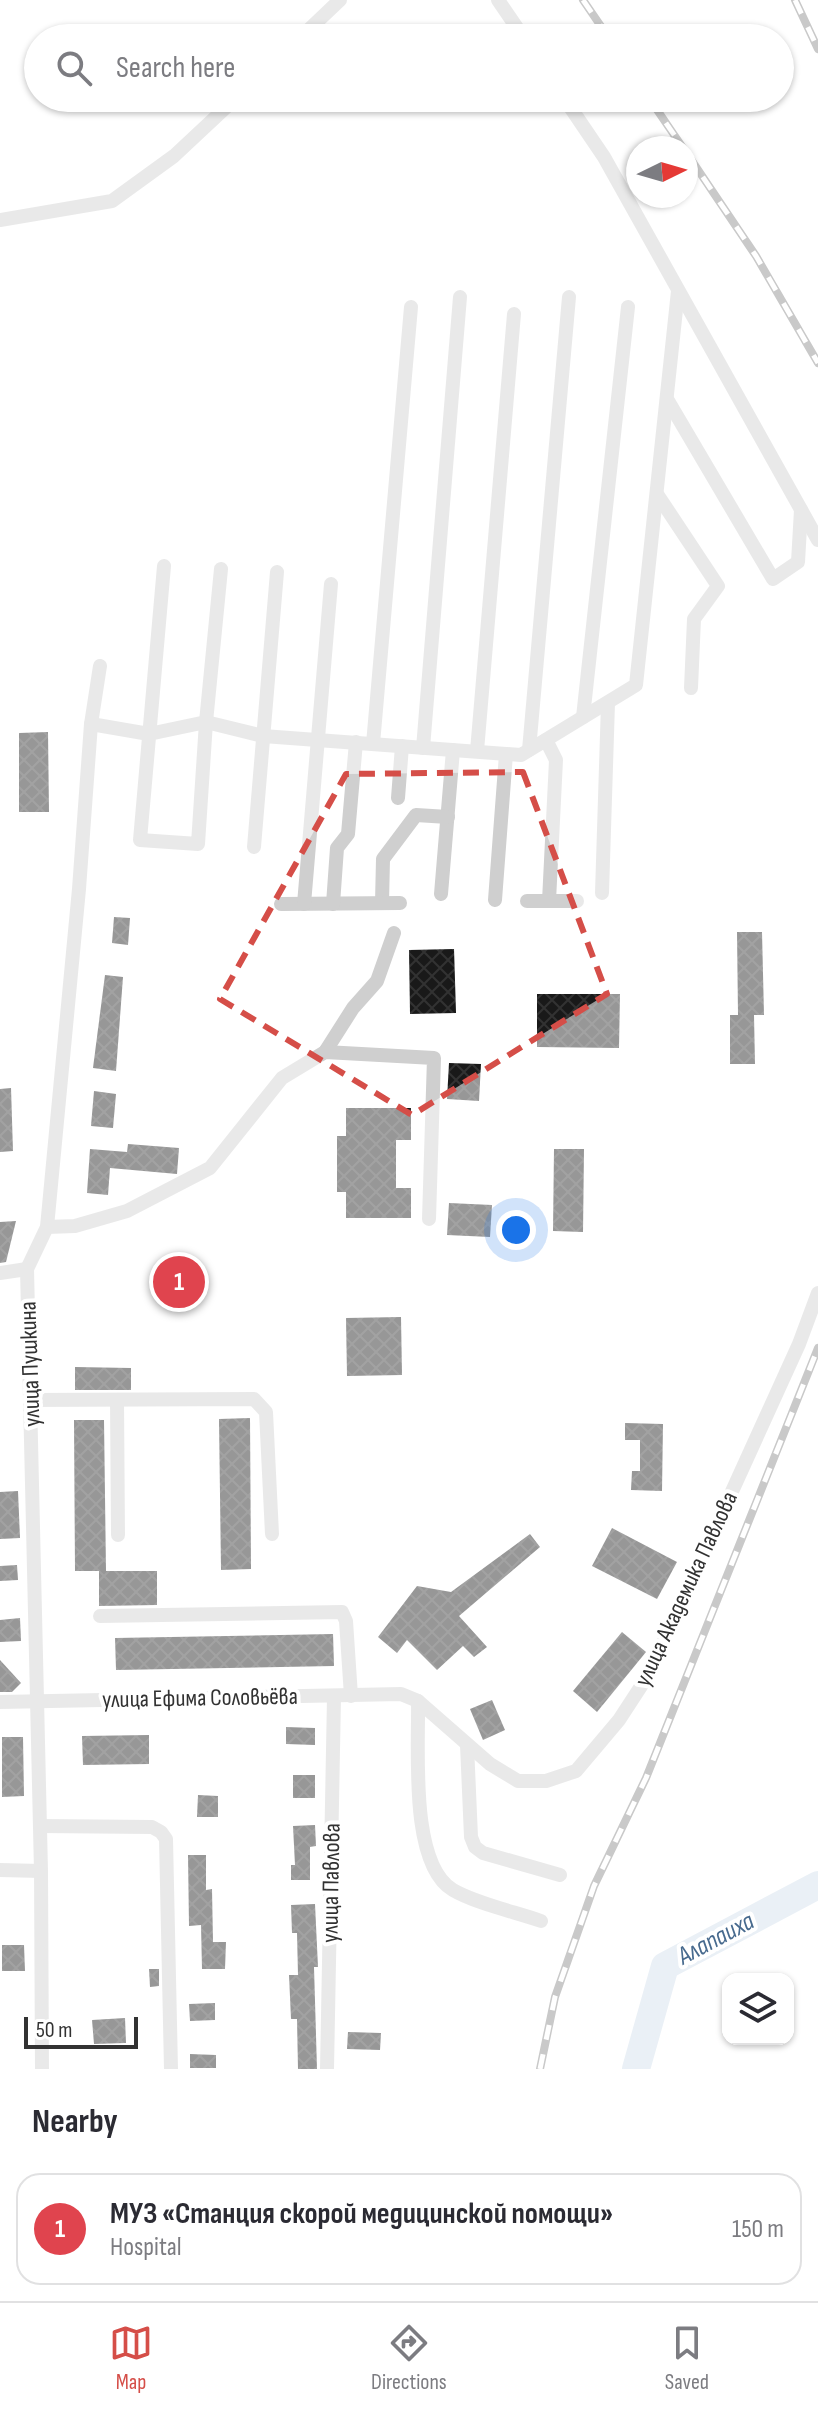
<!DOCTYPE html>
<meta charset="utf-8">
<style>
:root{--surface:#fff;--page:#f7f7f7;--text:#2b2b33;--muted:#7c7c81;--line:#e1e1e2;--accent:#d54e48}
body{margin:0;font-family:"Sofia Sans Condensed",sans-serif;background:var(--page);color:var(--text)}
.controls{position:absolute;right:24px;bottom:24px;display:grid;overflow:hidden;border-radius:16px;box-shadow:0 2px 6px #0004}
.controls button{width:72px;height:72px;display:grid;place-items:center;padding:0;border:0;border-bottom:2px solid var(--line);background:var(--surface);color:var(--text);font:40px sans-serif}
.compass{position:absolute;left:626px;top:136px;width:72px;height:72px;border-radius:50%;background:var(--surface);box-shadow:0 2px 6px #0004;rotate:85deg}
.scale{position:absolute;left:24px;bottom:20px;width:114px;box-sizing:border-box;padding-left:8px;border:4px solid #323232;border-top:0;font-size:22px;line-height:28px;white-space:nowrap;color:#323232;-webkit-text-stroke:6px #fff;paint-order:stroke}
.you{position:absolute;left:516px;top:1230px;width:28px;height:28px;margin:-20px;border:6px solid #fff;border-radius:50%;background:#1a73e8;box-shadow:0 0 0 12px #1a73e833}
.badge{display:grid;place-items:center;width:52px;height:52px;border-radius:50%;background:var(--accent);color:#fff;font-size:26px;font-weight:700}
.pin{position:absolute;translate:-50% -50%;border:4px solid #fff;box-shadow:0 2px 8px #0006}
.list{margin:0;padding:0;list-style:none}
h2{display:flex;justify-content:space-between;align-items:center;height:104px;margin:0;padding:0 32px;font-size:34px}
h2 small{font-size:26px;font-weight:400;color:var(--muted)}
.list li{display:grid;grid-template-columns:52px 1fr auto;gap:24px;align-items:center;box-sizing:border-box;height:112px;margin:0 16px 16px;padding:0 16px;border:2px solid var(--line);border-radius:24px}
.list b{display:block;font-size:30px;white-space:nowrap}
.list p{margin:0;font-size:26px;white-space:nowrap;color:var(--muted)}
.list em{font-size:26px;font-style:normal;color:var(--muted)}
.icon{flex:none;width:44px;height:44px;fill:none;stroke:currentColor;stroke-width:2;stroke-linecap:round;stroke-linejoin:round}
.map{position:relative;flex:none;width:818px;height:2069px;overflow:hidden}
.search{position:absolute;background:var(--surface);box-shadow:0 2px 6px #0004;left:24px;right:24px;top:24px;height:88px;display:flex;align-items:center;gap:20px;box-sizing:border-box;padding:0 28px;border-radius:44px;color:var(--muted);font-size:30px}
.sheet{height:232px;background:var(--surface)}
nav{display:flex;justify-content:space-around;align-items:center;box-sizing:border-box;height:112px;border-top:2px solid var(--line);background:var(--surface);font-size:22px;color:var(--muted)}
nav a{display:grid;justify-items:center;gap:4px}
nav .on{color:var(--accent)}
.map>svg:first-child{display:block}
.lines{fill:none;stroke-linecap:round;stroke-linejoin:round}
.river{stroke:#d1deeb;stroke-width:28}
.building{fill:url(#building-cross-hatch)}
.minor{stroke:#cfcfcf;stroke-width:14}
.rail-casing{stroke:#878787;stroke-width:8}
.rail{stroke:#fff;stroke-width:5;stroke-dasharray:15;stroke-linecap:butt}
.marked{fill:none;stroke:#d54e48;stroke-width:6;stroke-dasharray:16 10;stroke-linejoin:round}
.labels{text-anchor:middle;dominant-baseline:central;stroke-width:8;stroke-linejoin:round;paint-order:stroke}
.street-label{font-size:24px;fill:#323232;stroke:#fff}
.water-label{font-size:26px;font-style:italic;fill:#476a8e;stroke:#fff}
</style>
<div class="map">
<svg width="818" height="2069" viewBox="0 0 818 2069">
<defs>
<pattern id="building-cross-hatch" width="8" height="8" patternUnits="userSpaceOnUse" patternTransform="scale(2)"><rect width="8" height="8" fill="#191919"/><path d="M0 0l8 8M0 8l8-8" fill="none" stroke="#323232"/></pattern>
</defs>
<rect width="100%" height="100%" fill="#fff"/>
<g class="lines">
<!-- river -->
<path class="river" d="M636 2069 665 1966 818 1885"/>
</g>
<!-- building -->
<g class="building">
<path d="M48 732 49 812H19V733Z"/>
<path d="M114 917 130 918 128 945 112 943Z"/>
<path d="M737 932H762L764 1015H754L755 1064H730V1015H738Z"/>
<path d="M454 949 456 1013 410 1014 409 950Z"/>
<path d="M105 975 123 977 116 1071 93 1068Z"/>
<path d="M537 994H620L619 1048 537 1047Z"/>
<path d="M449 1063 481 1064 479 1101 447 1099Z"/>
<path d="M11 1088 13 1151 0 1152V1089Z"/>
<path d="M94 1091 116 1094 113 1128 91 1126Z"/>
<path d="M346 1108H411V1140H396V1188H411V1218H346V1192H337V1136H346Z"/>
<path d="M128 1144 179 1148 177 1174 110 1168 108 1195 87 1193 90 1149 127 1152Z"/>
<path d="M554 1149H584L583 1232 553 1231Z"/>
<path d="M449 1203 492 1205 490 1237 447 1235Z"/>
<path d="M16 1221 6 1262 0 1263V1222Z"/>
<path d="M401 1317 402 1375 347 1376 346 1318Z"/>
<path d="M75 1367 131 1368V1390H75Z"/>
<path d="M250 1418 251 1569 221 1570 219 1419Z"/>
<path d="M74 1420H104L106 1571H157V1605L99 1606V1571H75Z"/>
<path d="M625 1423 663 1424 662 1491 631 1490 632 1471H640V1440H625Z"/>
<path d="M18 1491 20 1538 0 1539V1492Z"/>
<path d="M612 1528 677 1562 657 1599 592 1566Z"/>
<path d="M530 1534 540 1547 459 1616 487 1647 474 1657 463 1646 437 1670 407 1640 397 1653 378 1637 417 1586 451 1592Z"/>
<path d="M17 1565 18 1580 0 1581V1566Z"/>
<path d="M20 1618 21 1641 0 1642V1620Z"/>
<path d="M622 1632 646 1652 597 1712 573 1691Z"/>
<path d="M333 1634 334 1666 116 1670 115 1638Z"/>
<path d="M0 1660 21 1683 12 1692H0Z"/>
<path d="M492 1700 505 1730 483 1740 470 1709Z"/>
<path d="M286 1727 315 1728V1745L286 1744Z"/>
<path d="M149 1735V1764L83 1765 82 1736Z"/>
<path d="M2 1737H23L24 1796 2 1797Z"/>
<rect x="293" y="1775" width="22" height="23"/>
<path d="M198 1795 218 1796V1817H197Z"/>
<path d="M315 1825 316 1846 310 1847V1880H291V1865H295L293 1826Z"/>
<path d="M188 1855H206V1890L212 1889 213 1942H226L225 1969H202L201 1925 189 1926Z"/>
<path d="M315 1904 318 1967H314L317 2069H298L297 2019H291L289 1975H298L297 1933H292L291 1905Z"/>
<path d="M2 1945H24L25 1971H2Z"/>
<path d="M149 1969H159V1986L150 1987Z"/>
<path d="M215 2003V2020L190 2021 189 2004Z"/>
<path d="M125 2018 126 2043 94 2044 92 2020Z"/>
<path d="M348 2032 381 2033 380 2050 347 2049Z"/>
<path d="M190 2054 216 2055V2068H190Z"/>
</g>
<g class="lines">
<!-- minor -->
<g class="minor">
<path d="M498 0 524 38"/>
<path d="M300 38 340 0"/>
<path d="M564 98 604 157 818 540"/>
<path d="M0 220 112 201 174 156 236 98"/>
<path d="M667 399 773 579 798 562 801 510"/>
<path d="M657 494 718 586 694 619 691 688"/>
<path d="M164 566 140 840 198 844 206 722 221 569"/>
<path d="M583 717 628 307"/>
<path d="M91 724 149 734 206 722 263 736 521 755 636 685 678 291"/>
<path d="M546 740 556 760 549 901"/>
<path d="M373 744 411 307"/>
<path d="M423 748 460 297"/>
<path d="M529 750 569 297"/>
<path d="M477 751 514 314"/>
<path d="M398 798 402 746"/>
<path d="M254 847 277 572"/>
<path d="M602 893 608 703"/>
<path d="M441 894 453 750"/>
<path d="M495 900 506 754"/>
<path d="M527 901H577"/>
<path d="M382 903 383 859 416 815 448 817"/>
<path d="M281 904 400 903"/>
<path d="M304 904 331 584"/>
<path d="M333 904 337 848 348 834 356 742"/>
<path d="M325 1052 353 1008 377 981 394 933"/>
<path d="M47 1227 75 1226 127 1211 210 1168 282 1078 325 1052 434 1058 429 1219"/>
<path d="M0 1273 27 1269"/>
<path d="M32 1400 254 1399 266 1412 272 1534"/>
<path d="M117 1401 118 1535"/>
<path d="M100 1616 342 1612 346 1621 351 1696"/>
<path d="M418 1701C419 1748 409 1864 453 1890 475 1903 515 1912 541 1921"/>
<path d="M0 1702 401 1694 418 1701 490 1764 518 1781H546L576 1771 619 1720 649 1674 799 1344 818 1293"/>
<path d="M467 1745 471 1837 475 1847 483 1853 560 1875"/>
<path d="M40 1826 152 1827 161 1832 166 1839 171 2069"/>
<path d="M0 1870 41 1871"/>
<path d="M42 2069 41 1871 27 1269 47 1227 79 889 91 724 100 666"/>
<path d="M327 2069 334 1697"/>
</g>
<defs>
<g id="rail">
<path d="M583 0 609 38"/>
<path d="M795 0 818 49"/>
<path d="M649 98 683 148"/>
<path d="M686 152 756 256 818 363"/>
<path d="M540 2069 555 1997 594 1886 646 1778 818 1348"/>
</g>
</defs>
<!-- rail casing -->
<use href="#rail" class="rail-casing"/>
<!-- rail -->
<use href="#rail" class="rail"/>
</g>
<!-- marked area -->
<path d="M0 0H818V2069H0ZM523 772 607 994 412 1115 220 999 346 774Z" fill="#fff" fill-opacity=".55" fill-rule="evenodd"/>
<path class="marked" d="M523 772 607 994 412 1115 220 999 346 774Z"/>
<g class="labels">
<!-- street labels -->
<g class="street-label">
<text transform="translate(30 1364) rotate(-92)">улица Пушкина</text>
<text transform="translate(686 1589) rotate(-65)">улица Академика Павлова</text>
<text transform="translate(200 1698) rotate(-1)">улица Ефима Соловьёва</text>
<text transform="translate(331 1883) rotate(-89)">улица Павлова</text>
</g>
<!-- water labels -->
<g class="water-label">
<text transform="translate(716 1939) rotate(-28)">Алапаиха</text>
</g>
</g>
</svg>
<div class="controls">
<button><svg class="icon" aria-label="layers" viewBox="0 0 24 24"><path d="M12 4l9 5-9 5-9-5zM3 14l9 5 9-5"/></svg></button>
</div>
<svg class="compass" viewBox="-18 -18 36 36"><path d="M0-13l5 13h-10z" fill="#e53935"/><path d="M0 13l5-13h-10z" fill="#7c7c81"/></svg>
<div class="scale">50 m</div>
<div class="you"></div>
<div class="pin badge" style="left:179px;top:1282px;background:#e0444e">1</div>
<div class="search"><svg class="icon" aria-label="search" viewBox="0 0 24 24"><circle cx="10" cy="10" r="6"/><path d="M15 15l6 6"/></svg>Search here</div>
</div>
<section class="sheet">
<h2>Nearby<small></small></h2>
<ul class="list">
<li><span class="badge" style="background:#e0444e">1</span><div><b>МУЗ «Станция скорой медицинской помощи»</b><p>Hospital</p></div><em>150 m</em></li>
</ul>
</section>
<nav>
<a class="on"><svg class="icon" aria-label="map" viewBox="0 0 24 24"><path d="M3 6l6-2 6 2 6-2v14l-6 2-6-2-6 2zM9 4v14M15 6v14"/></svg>Map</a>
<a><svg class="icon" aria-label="directions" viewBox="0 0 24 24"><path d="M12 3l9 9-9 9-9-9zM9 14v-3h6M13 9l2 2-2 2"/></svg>Directions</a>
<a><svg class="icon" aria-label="saved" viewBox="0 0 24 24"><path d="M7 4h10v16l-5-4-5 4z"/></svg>Saved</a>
</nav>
